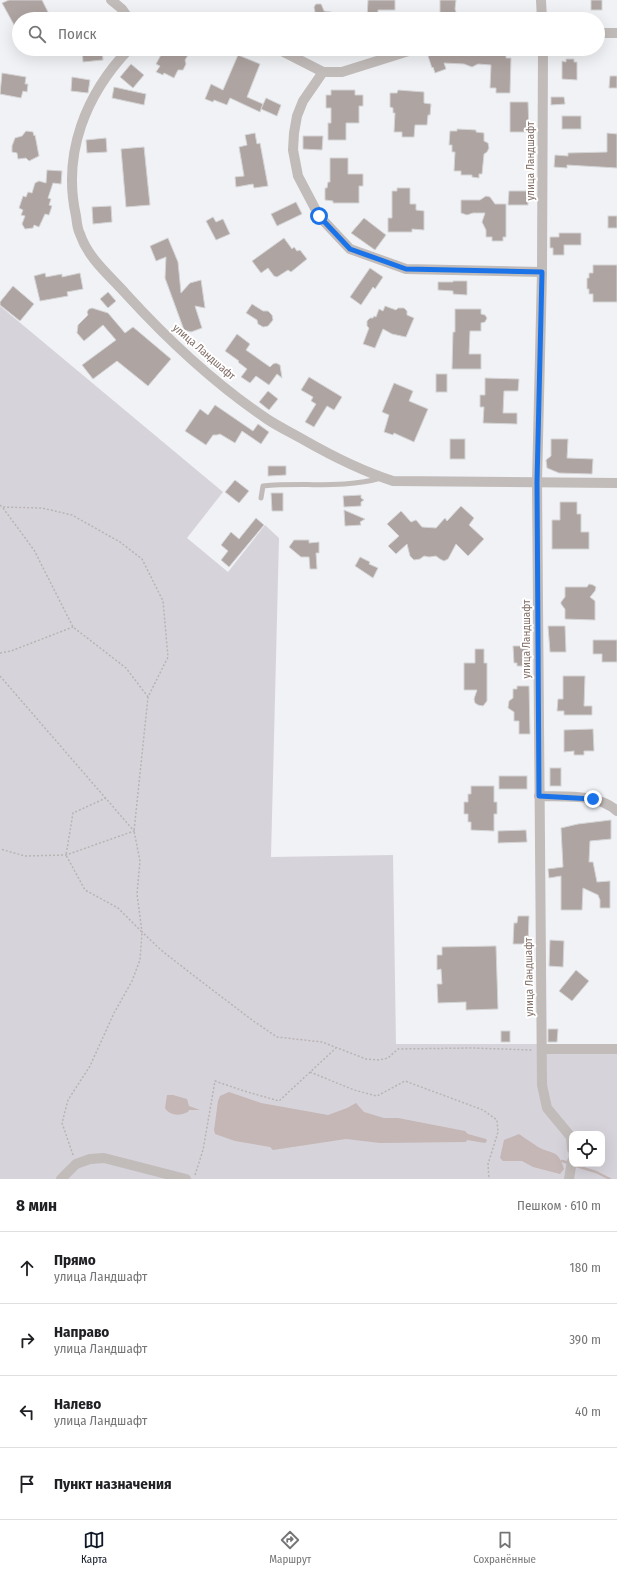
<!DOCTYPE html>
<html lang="ru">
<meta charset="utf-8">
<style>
:root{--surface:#fff;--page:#f6f6f6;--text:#202124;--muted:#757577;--line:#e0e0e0;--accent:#111827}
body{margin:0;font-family:"Fira Sans Condensed",sans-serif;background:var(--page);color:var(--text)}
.controls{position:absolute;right:12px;bottom:12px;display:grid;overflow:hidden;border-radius:8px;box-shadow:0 4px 16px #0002}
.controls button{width:36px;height:36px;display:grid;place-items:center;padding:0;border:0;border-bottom:1px solid var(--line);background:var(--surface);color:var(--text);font:20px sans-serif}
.stop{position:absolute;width:12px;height:12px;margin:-9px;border:3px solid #1a73e8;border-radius:50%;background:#fff}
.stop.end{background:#1a73e8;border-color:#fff;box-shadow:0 1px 4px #0008}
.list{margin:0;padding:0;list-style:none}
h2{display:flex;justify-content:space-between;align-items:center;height:52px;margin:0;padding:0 16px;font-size:17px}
h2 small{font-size:13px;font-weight:400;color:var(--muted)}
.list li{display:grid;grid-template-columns:26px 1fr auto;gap:12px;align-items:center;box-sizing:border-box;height:72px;padding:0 16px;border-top:1px solid var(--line)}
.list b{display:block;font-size:15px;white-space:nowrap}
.list p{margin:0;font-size:13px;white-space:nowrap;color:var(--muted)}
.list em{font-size:13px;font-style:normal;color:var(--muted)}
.icon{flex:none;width:22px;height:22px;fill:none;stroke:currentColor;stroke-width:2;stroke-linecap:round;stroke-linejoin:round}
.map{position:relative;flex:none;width:617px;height:1179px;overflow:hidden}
.search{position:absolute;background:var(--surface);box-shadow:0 4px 16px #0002;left:12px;right:12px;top:12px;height:44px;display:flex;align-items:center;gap:10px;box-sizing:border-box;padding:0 14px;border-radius:22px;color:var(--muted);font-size:15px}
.sheet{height:340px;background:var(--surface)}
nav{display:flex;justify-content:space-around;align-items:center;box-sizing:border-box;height:56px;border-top:1px solid var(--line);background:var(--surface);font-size:11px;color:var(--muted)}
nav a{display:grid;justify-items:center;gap:2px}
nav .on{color:var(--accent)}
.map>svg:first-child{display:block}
.green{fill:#d7d3db;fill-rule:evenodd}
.water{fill:#c4b7b5}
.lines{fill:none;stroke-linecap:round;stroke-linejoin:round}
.stream{stroke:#c4b7b5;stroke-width:2.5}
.building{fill:#aea4a1;stroke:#d4d4d6}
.path{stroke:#b8b4b2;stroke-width:1.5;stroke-dasharray:2 2;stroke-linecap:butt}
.lane{stroke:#c1bbb9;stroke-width:5}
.street{stroke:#c1bbb9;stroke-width:10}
.route{stroke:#1a73e8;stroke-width:5}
.labels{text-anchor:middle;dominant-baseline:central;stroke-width:4;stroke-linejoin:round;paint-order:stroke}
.street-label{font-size:11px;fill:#806d66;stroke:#fff}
</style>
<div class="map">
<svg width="617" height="1179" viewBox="0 0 617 1179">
<rect width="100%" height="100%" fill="#f1f2f5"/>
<!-- green -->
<path class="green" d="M0 306 223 492 187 538 228 572 265 525 279 538 271 857 393 855 396 1044H617V1179H0ZM572 1134H602V1164H572Z"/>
<!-- water -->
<g class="water">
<path d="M229 1092 261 1103 328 1115 347 1108 356 1103 364 1112 384 1118H398L465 1131 468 1134 486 1139 487 1141 485 1143 467 1140 466 1142 380 1143 346 1139 273 1150 270 1147 235 1141 215 1134 214 1130 218 1101 220 1096Z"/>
<path d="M167 1095H173L187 1099 189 1106 200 1110H189L188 1112C180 1116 170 1116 165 1108Z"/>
<path d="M519 1134C525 1138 532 1143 538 1147 553 1155 558 1149 564 1169L560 1174 533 1167 522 1161H503L500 1158 504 1140Z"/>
</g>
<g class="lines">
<!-- stream -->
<g class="stream">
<path d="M562 1161 569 1163"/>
<path d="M573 1165 596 1172 610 1179"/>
</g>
</g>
<!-- building -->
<g class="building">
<path d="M9 0H42L50 16 44 19H19V34L2 3Z"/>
<path d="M368 0H395V10H378V19H367Z"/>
<path d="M440 0H456L455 9 457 15 448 19H440Z"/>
<rect x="591" y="0" width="11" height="10"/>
<path d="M316 4H321L322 6 324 11 331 12 333 13 335 19H312L315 12 314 7Z"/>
<path d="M82 49H102L103 60 83 62Z"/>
<path d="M170 49H184L190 52 185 60 186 64 183 70H178L174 78 164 73 163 75 156 72 160 66 156 64 163 51 167 53Z"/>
<path d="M486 49H495L499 55H506V58H511L510 93H496V88H490L491 65 478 64 472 67 464 64 444 63 446 69 435 73 433 67 432 68 428 56 444 50 465 52H484Z"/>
<path d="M238 55 260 64 247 97 263 104 260 112 230 98 227 105 214 100 213 102 205 99 211 84 223 90Z"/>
<path d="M566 59H574V62H577V80L562 79V61L566 62Z"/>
<path d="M131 64 144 75 133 88 120 77Z"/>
<path d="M2 73 26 77 25 84H28L27 92 23 91 21 98 0 94Z"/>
<path d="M610 76H617V88H609Z"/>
<path d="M72 77 90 80 88 93 71 91Z"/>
<path d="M114 87 146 94 144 105 112 98Z"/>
<path d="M331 90H355V95H363V106H359V123H346V140H328V123H331V108H326V95H331Z"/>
<path d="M398 90 424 92V103L431 104 430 115H428L427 125H415L414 137H402V132H394L395 113H393V108L390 107V93H397Z"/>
<path d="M551 97H564L565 104 551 105Z"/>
<path d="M266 98 281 105 277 116 261 109Z"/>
<path d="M510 102H528L529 132H510Z"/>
<rect x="562" y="116" width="19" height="13"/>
<path d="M457 129 476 130V132L484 133V141L488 143 489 148 487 152 484 154 482 174H479V178L472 177V175H461V171H454L455 152H452V145H449L450 131H457Z"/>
<path d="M26 131 33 132 34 136 35 135 39 156 29 161 26 158 18 159 17 153 12 152V146L15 138 22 136Z"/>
<path d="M255 133 257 144 260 143 268 186 254 188 253 184 236 187 235 177 244 176 239 147 247 145 245 135Z"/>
<path d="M607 133 617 134V168L567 165V168L554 167 555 155 568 156V153L607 152Z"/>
<path d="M303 136H323L322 150 303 149Z"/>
<path d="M106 138 107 152 87 153 86 140Z"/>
<path d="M144 147 150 205 126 207 121 149Z"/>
<path d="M330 158H348V174H363V186H359V203H333V201L325 200V188H327L328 182H330Z"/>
<path d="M47 170 62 171 61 184 53 183 48 198 51 199 49 205 52 206 49 215 45 214 39 227 34 225 33 228 25 229 22 224 25 216 21 215 23 210 19 208 23 196 26 197 28 192 32 193 35 183 39 181 46 183Z"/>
<path d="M397 188H410V204H416V210L424 211V230L412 229V232H388V218H392V191H397Z"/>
<path d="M509 191H528V205H508Z"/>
<path d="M486 196 490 197 495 204H506V237H503V241H492V237H486V230L482 222 485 213H473L467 215 461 213V200H480Z"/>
<path d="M296 202 302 214 277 226 271 214Z"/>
<path d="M111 206 112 222 93 224 92 207Z"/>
<rect x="608" y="216" width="9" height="12"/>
<path d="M213 217 216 222 223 219 230 234 216 240 206 221Z"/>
<path d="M364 218 386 235 375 250 351 233Z"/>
<path d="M559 233H581V245H564V255H553V248H550V237H559Z"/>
<path d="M168 238 178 262 181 293 190 283 201 280 205 308 195 306 202 328 191 332 184 330 165 278 166 257 156 261 150 246Z"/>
<path d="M284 238 292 249 294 247 297 251 300 250 307 259 291 272 288 270 277 277 274 276 268 268 261 273 252 261Z"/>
<path d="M593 265H617V302H593V294H589V289H587V278H589V273H593Z"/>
<path d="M370 268 383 277 375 289 373 287 361 305 350 297Z"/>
<path d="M45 273 46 277 62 274V277L80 273 83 289 67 292 68 296 40 301 34 276Z"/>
<path d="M453 281H467V295L453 294V291L438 290V282H453Z"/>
<path d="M13 286 34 304 20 321 0 305V302Z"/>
<path d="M108 292 116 301 108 308 100 299Z"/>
<path d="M252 304 263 311H268L272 315 273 320 268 326 263 327 258 324 257 320 246 313Z"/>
<path d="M385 306 396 310 398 308H404L407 311V315L414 318 406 337 392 334 383 329 375 348 363 344 369 328 367 326V321L370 318H373L374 316 376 317 379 309 383 311Z"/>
<path d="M92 308 108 313 125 333 133 327 171 359 148 386 117 361 93 379 82 365 116 340 103 325 84 341 77 333 78 325 88 315 87 312 89 309Z"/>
<path d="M455 309H481V314L485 315 487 318 485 322 481 323V331H470L469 354H481V369H452L453 332H455Z"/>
<path d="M237 334 250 344 246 350 270 367 273 364 276 363 280 365 282 378 277 374 269 385 256 376 250 383 241 377 247 369 238 362 239 361 225 351Z"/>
<rect x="436" y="374" width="11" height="18"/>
<path d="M309 377 342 397 334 410 327 406 314 427 305 422 316 404 311 401 313 397 301 390Z"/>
<path d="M485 378 519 379 518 391H504L503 413H517V424L483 423 484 407H480V395H485Z"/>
<path d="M394 383 413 391 409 401 428 409 414 442 394 433 393 435 384 432 389 415 382 412Z"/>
<path d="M268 391 278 399 269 410 259 402Z"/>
<path d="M215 405 253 431 258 424 269 432 261 444 242 431 235 443 220 434 217 435H213L206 445 185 431 200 409 208 415Z"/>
<rect x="450" y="439" width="15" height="20"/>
<path d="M551 439H568L567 458 593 459 592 474 559 473 547 468 546 460 551 456Z"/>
<path d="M268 466H286V475L268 476Z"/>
<path d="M235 480 249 491 239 503 225 492Z"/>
<path d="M271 493H283V511H272Z"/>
<path d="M361 495V498L364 500 361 502V506L344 507 343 496Z"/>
<path d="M560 502H577V514H581V532H589V549H552V520H560Z"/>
<path d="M461 506 474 518 469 525 484 539 468 556 456 544 448 559 444 561 440 559 436 556 429 557 424 556 420 559 414 560 410 556 407 544 396 554 388 546 399 536 387 524 401 511 411 522 416 520 422 527 436 528 445 518 447 521Z"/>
<path d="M344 510 365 519 360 522 361 525 345 526Z"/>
<path d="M256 518 264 525 229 567 221 560 228 551 221 545 231 532 239 539Z"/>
<path d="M294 540H309V543L319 542V553H316L317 569H310L309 557H301L289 547Z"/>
<path d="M360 557 370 562 369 564 378 568 373 578 355 566Z"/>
<path d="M589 584 593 585 596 587 595 591 590 597 595 601V620L565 619V609L561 604V602L565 597V587H587Z"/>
<path d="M548 626H565L566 652H550Z"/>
<path d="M593 640H617V662H602V654H593Z"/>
<path d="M513 646H529L528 666H517V663H514Z"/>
<path d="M475 649H484V663H487V701L483 706 478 705 475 703 474 699 477 690H464V663H475Z"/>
<path d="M563 676H585L584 706H592V715H564V711H557L558 699H563Z"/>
<path d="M517 686H529L530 734H519V721H514V712L508 708 509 701 513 698V689H517Z"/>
<path d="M593 729 594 751H584V755H574V751L564 752V730Z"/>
<rect x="550" y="768" width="11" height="18"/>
<rect x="499" y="776" width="28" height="13"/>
<path d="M471 786H494V802H497V814H494V831L471 830V822H468V814H464V802H468V794H471Z"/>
<path d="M611 820V839L590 841 589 862H593L597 882 610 881V908H600V900L598 895 583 888 582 910H561V876L549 878 548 869 563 867 561 828 578 824Z"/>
<path d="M526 830 527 842 498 843V831Z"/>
<path d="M518 916H529L528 944H513L514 923H517Z"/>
<path d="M550 940 564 941 563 967 549 966Z"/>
<path d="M496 946 498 1009 466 1010V1002L438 1003 437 984H442L441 969 437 970V955H442V947Z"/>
<path d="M576 970 589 981 572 1001 559 991Z"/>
<path d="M548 1029H558L557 1042H548Z"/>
<rect x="501" y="1031" width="9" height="11"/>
</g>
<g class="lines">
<!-- path -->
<g class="path">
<path d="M0 505 2 507 42 508 72 515 120 542 142 559 163 601 168 657 148 697 134 831 140 861 137 894 142 932 161 950 189 972 252 1020 277 1037 322 1042 366 1059 379 1060 388 1058 398 1049 472 1048 532 1050"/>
<path d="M3 508 34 550 73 627 126 668 148 697"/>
<path d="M0 653 11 651 73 627"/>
<path d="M0 676 134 831 66 855 25 856 0 849"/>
<path d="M310 1072 354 1090 377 1096 405 1081 483 1110 497 1120 498 1132 488 1164 489 1179"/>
<path d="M73 1155 62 1123 68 1100 90 1066 114 1013 132 981 140 960 142 932 118 908 85 890 66 855 73 813 106 798"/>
<path d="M195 1175 203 1150 215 1081 244 1091 279 1101 336 1048"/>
</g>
<!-- lane -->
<path class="lane" d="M261 498 263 486C301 482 343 489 381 478"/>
<!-- street -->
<g class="street">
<path d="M111 0 122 9 129 19"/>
<path d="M541 0 542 19"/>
<path d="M180 19 185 17 209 19"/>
<path d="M598 33H617"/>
<path d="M129 49C86 94 62 153 76 216 77 222 77 228 80 234 88 258 109 275 126 294 168 340 215 384 267 419 279 427 292 433 304 440 332 456 362 471 393 481L617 483"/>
<path d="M278 49 323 72H342L415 49"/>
<path d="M543 49 542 272 537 482 542 1085 547 1108 571 1137 572 1149"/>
<path d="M323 72 303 101 297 116 294 133 293 150 298 176 319 216 350 249 406 269 542 272"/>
<path d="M539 796C565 797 597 793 617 811"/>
<path d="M542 1049H617"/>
<path d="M61 1179 76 1164 90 1159 104 1158 186 1179"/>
<path d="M569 1179 572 1161"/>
</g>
</g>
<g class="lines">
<!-- route -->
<path class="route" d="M319 216 350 249 406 269 542 272 537 482 539 796 593 799"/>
</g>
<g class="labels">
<!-- street labels -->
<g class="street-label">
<text transform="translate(530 161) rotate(-90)">улица Ландшафт</text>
<text transform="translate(204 352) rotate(41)">улица Ландшафт</text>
<text transform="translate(526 639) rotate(-90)">улица Ландшафт</text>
<text transform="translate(529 977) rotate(-91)">улица Ландшафт</text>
</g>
</g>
</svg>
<div class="controls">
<button><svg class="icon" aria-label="locate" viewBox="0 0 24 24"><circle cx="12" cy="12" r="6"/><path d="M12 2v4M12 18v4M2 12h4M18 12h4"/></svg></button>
</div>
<div class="stop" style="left:319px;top:216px"></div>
<div class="stop end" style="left:593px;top:799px"></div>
<div class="search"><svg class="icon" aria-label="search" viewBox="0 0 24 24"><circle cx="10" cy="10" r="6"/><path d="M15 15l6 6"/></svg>Поиск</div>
</div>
<section class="sheet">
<h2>8 мин<small>Пешком · 610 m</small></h2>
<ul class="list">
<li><svg class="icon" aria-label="ahead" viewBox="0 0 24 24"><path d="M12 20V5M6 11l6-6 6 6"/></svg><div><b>Прямо</b><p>улица Ландшафт</p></div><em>180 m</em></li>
<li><svg class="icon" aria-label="right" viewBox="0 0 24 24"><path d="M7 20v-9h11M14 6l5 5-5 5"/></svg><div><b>Направо</b><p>улица Ландшафт</p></div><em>390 m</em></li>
<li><svg class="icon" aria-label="left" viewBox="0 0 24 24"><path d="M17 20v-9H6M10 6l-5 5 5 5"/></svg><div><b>Налево</b><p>улица Ландшафт</p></div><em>40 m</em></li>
<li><svg class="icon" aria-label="arrive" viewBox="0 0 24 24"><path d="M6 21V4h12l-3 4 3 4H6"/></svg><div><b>Пункт назначения</b></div></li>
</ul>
</section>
<nav>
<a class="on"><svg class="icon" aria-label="map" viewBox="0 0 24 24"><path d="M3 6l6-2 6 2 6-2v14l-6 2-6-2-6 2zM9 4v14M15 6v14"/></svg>Карта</a>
<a><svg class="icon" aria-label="directions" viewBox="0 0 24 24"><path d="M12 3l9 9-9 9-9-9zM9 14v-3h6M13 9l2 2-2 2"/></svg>Маршрут</a>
<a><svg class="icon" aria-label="saved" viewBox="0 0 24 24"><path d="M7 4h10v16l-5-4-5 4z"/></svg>Сохранённые</a>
</nav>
